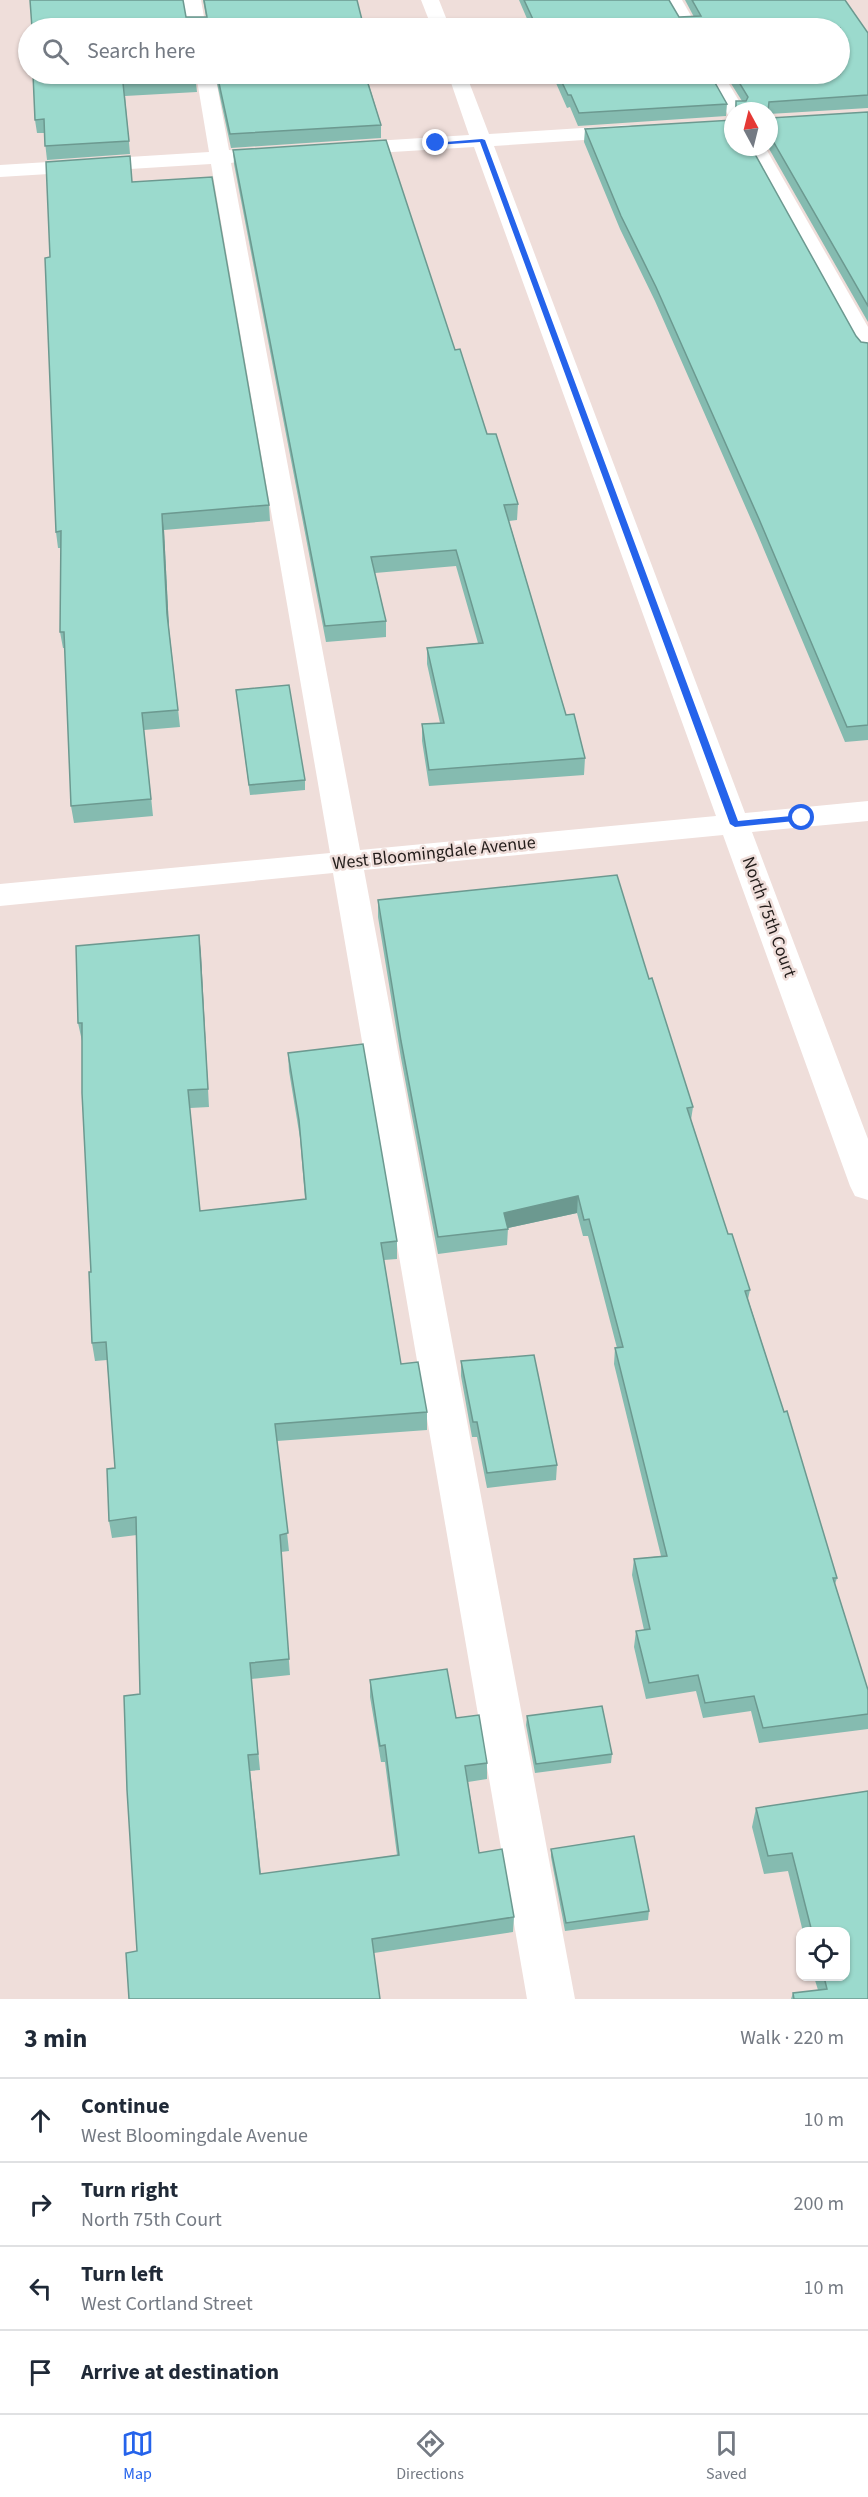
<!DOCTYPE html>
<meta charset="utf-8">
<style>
:root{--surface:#fff;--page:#f6f6f7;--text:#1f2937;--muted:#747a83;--line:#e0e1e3;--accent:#2563eb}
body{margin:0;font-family:"Source Sans 3",sans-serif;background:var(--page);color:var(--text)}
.controls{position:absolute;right:18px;bottom:18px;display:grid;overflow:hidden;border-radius:12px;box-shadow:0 2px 4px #0004}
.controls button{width:54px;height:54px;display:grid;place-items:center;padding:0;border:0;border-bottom:2px solid var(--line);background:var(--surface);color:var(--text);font:30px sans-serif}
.compass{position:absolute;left:724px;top:102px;width:54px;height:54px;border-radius:50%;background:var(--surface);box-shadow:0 2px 4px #0004;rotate:353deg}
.stop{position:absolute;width:18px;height:18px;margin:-14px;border:4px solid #2563eb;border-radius:50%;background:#fff}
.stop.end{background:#2563eb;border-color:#fff;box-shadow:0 2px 6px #0008}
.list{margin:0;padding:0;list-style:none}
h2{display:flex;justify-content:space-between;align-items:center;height:78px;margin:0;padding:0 24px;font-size:26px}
h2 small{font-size:20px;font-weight:400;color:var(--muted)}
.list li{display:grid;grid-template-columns:39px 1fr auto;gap:18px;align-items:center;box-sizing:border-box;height:84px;padding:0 24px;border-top:2px solid var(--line)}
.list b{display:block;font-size:22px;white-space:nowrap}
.list p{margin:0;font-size:20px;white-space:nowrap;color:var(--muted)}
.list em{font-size:20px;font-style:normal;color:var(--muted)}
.icon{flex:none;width:33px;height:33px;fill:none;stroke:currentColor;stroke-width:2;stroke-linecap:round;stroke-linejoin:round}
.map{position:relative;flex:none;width:868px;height:1999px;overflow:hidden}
.search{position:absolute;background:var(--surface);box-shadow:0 2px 4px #0004;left:18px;right:18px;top:18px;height:66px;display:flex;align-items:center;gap:15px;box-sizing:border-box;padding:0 21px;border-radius:33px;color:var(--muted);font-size:22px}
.sheet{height:414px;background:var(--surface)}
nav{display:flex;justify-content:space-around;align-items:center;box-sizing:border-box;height:84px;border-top:2px solid var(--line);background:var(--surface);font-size:16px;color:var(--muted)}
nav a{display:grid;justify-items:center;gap:3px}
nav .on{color:var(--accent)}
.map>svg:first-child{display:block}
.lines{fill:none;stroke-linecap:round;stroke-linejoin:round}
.minor{fill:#fff;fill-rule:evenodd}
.wall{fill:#85bbb0}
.shaded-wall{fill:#6c9990}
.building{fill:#9bdacd;stroke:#6c9990;stroke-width:1.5}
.route{fill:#2563eb}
.labels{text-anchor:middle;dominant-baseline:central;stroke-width:5;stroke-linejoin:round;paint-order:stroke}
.street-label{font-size:18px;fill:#231d1b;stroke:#efdeda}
</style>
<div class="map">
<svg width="868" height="1999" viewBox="0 0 868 1999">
<rect width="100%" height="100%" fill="#efdeda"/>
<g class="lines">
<!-- minor -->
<g class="minor">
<path d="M183 0H201L206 28H188Z"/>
<path d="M421 0H439L450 28H432Z"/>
<path d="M664 0H682L698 28H680Z"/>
<path d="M196 74H215L229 150 247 152 250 156 247 160 231 163 360 850 716 816 474 147 343 155 336 153 333 149 336 145 343 143 469 135 448 74H466L489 134 629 125 636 127 639 131 636 135 629 137 494 146 745 813 868 801V821L752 832 868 1139V1200L855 1196 850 1186 723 835 364 870 575 1999H527L333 873 0 906V884L330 853 211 164 0 177V165L209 152Z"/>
<path d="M705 74H723L745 111H733V117L728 115Z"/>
<path d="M745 147H765L868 327V355L860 353 856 348Z"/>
</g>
</g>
<!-- wall -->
<g class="wall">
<path d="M203 0H357L363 24V28H32L186 17H206Z"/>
<path d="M519 0H669L679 17H694L685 0H845L868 33V108L769 114V111H735L736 101H742L725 74H840V28H531Z"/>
<path d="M33 74H195L197 92 125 96 130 154 47 160 44 133H37L35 120Z"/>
<path d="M215 74H367V78L381 125V138L231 148Z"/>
<path d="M552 74H710L727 104 726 116 578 126 570 107 567 108Z"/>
<path d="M868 112V322L768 147H769V116L770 118Z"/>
<path d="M585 129 856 336 861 342 868 343V740L845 742 757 533 655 301 620 229 584 142Z"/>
<path d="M233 150 455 350 487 434 518 504 517 520 509 521 566 715 585 758 584 775 429 786 422 741V724L440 723 427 664V648L478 643 456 566 375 573 386 621V637L326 642 234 164Z"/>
<path d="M133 182 269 505 270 521 164 530 169 628 180 727 144 730 153 816 74 823 71 806 65 648H63L60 632 61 548H58L56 532 50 257Z"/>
<path d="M236 690 305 780V790L250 795Z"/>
<path d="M378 900 649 979 693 1107 691 1120 728 1234 750 1290 748 1299 837 1578 835 1584 868 1690V1729L759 1743 751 1711 703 1718 696 1691 646 1699 634 1647 636 1631 644 1630 632 1575 634 1559 661 1556 614 1364 615 1348H617L588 1236H583L577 1213 508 1228 507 1245 438 1254 401 1058 378 917Z"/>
<path d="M199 935 209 1107 190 1108 200 1211 305 1199 300 1138 289 1071 288 1053 397 1241V1259L384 1260 401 1364 427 1412V1430L277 1441 289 1551 281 1552 290 1675 251 1679 260 1770 250 1771 261 1874 397 1855 385 1762H381L370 1697V1680L456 1718 487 1763V1779L468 1782 479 1853 514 1917 513 1932 374 1953 137 1951 140 1694 137 1535 112 1538 109 1521 115 1468 107 1360 95 1361 92 1343 91 1272 82 1041 78 1023Z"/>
<path d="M461 1361 557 1465 556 1480 487 1488 477 1437H472L461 1376Z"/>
<path d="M527 1716 612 1754 611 1763 535 1773 526 1725Z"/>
<path d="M868 1791V1999H791L793 1993 818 1990 814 1977H846V1932H803L788 1871 764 1874 752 1827 756 1808Z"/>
<path d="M551 1849 649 1911 648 1920 565 1931 551 1857Z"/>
</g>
<!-- shaded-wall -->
<g class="shaded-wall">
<path d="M162 514 164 530 169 630 167 614Z"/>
<path d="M199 935 201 953 209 1107 208 1089Z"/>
<path d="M578 1196 577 1213 504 1229V1213Z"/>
</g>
<!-- building -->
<g class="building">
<path d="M30 0H183L186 17H207L204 0H357L363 24H360L361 28H32Z"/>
<path d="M524 0H669L679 17 701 16 692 0H845L868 33V95L769 102 768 111H736V101H746L748 97 734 74H840V28H537Z"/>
<path d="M33 74H195L196 79 123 83 129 141 45 146 44 119 35 120Z"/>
<path d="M217 74H365L381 125 230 134Z"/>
<path d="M558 74H710L727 104 579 113 571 95H568Z"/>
<path d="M868 112V306L769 134V116L770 118Z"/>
<path d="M733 120V147H751L856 336 861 342 868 343V725L847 727 759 519 656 287 621 216 585 129Z"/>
<path d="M386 140 455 350 460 349 487 434H496L518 504 504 505 566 715 574 714 585 758 429 770 422 724 444 723 427 648 483 643 456 550 371 557 386 621 325 626 233 150Z"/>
<path d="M130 156 132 182 212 177 269 505 162 514 167 614 178 710 142 713 151 799 71 806 64 632H60L61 531 56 532 45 258 50 257 46 162Z"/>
<path d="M289 685 305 780 249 785 236 690Z"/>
<path d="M617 875 649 979 652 978 693 1107 687 1108 728 1234H732L750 1290 745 1291 784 1412 787 1411 837 1578H833L868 1690V1714L763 1728 754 1696 705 1703 698 1675 649 1683 636 1631 650 1629 634 1559 667 1556 615 1348 623 1347 589 1219 584 1220 578 1196 504 1213 508 1229 438 1237 401 1041 378 900Z"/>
<path d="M199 935 208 1089 188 1090 200 1211 306 1199 299 1120 288 1053 363 1044 397 1241 381 1243 401 1364 418 1362 427 1412 275 1424 288 1533 280 1535 289 1659 250 1663 258 1754 248 1755 260 1874 399 1855 385 1745 380 1746 370 1680 447 1669 456 1718 479 1715 487 1763 465 1766 479 1853 502 1849 514 1917 372 1939 380 1999H129L126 1953 137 1951 127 1790 124 1696 140 1694 136 1517 109 1521 107 1469 115 1468 106 1342 92 1343 89 1272H91L82 1093V1023H78L76 946Z"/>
<path d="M534 1355 557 1465 487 1473 477 1422H473L461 1361Z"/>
<path d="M602 1706 612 1754 536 1764 527 1716Z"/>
<path d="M868 1791V1999H794L793 1993 827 1989 824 1977H846V1932H812L792 1853 768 1856 756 1808Z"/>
<path d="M634 1836 649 1911 566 1923 551 1849Z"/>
</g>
<!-- route -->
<path class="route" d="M482 139 485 140 738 821 802 815H805V820L735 827 730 824 480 142 436 145 433 143Z"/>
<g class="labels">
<!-- street labels -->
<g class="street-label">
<text transform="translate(434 853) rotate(-6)">West Bloomingdale Avenue</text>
<text transform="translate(769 917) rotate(70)">North 75th Court</text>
</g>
</g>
</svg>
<div class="controls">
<button><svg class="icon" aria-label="locate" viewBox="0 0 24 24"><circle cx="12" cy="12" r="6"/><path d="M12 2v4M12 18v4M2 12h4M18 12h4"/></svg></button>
</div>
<svg class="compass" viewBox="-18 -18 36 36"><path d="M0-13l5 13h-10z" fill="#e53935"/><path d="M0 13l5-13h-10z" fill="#747a83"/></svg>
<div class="stop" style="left:802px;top:818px"></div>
<div class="stop end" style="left:436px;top:143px"></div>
<div class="search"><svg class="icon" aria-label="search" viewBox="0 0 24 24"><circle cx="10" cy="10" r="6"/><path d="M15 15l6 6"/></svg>Search here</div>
</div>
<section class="sheet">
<h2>3 min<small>Walk · 220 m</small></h2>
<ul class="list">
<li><svg class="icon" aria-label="ahead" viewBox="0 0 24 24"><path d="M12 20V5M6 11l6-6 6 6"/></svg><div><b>Continue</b><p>West Bloomingdale Avenue</p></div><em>10 m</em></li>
<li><svg class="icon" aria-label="right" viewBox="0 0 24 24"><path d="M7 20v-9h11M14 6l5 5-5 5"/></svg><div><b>Turn right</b><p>North 75th Court</p></div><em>200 m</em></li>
<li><svg class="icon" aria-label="left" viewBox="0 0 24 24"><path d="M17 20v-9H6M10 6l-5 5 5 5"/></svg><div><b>Turn left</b><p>West Cortland Street</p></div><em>10 m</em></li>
<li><svg class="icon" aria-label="arrive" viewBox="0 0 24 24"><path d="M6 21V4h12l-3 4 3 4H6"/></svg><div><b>Arrive at destination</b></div></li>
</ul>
</section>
<nav>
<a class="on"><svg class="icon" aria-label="map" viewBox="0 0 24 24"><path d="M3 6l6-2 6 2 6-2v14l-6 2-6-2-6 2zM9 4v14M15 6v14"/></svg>Map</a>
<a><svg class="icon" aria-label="directions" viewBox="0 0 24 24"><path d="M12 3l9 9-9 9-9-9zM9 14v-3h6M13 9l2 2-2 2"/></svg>Directions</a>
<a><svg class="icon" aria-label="saved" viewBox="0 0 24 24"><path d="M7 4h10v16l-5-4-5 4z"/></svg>Saved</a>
</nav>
